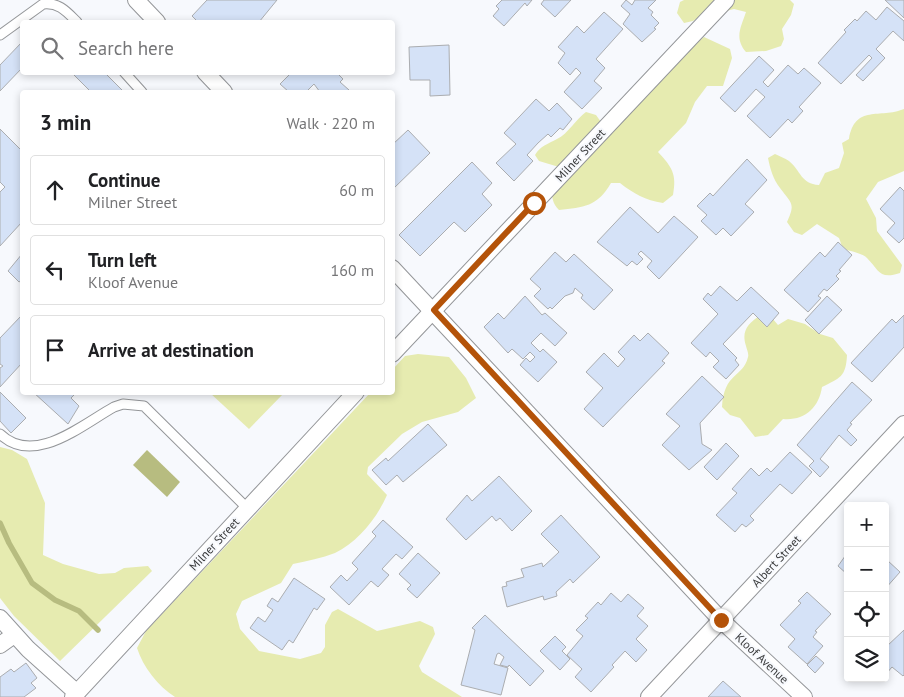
<!DOCTYPE html>
<meta charset="utf-8">
<style>
:root{--surface:#fff;--page:#f6f6f6;--text:#202124;--muted:#757577;--line:#e0e0e0}
body{margin:0;font-family:"PT Sans",sans-serif;background:var(--page);color:var(--text)}
.controls{position:absolute;right:15px;bottom:15px;display:grid;overflow:hidden;border-radius:5px;box-shadow:0 2px 8px #0003}
.controls button{width:45px;height:45px;display:grid;place-items:center;padding:0;border:0;border-bottom:1px solid var(--line);background:var(--surface);color:var(--text);font:25px sans-serif}
.stop{position:absolute;width:15px;height:15px;margin:-11px;border:4px solid #b45309;border-radius:50%;background:#fff}
.stop.end{background:#b45309;border-color:#fff;box-shadow:0 1px 5px #0008}
.list{margin:0;padding:0;list-style:none}
h2{display:flex;justify-content:space-between;align-items:center;height:65px;margin:0;padding:0 20px;font-size:21px}
h2 small{font-size:16px;font-weight:400;color:var(--muted)}
.list li{display:grid;grid-template-columns:32px 1fr auto;gap:15px;align-items:center;box-sizing:border-box;height:70px;margin:0 10px 10px;padding:0 10px;border:1px solid var(--line);border-radius:5px}
.list b{display:block;font-size:19px;white-space:nowrap}
.list p{margin:0;font-size:16px;white-space:nowrap;color:var(--muted)}
.list em{font-size:16px;font-style:normal;color:var(--muted)}
.icon{flex:none;width:28px;height:28px;fill:none;stroke:currentColor;stroke-width:2;stroke-linecap:round;stroke-linejoin:round}
.map{position:relative;flex:none;width:904px;height:697px;overflow:hidden}
.search{position:absolute;background:var(--surface);box-shadow:0 2px 8px #0003;left:20px;top:20px;width:375px;height:55px;display:flex;align-items:center;gap:12px;box-sizing:border-box;padding:0 18px;border-radius:5px;color:var(--muted);font-size:19px}
.panel{position:absolute;background:var(--surface);box-shadow:0 2px 8px #0003;left:20px;top:90px;width:375px;height:305px;border-radius:5px}
.map>svg:first-child{display:block}
.green{fill:#e6ebb0}
.water{fill:#b7bc80}
.lines{fill:none;stroke-linecap:round;stroke-linejoin:round}
.stream{stroke:#b7bc80;stroke-width:5.5}
.building{fill:#d5e2f7;stroke:#abadb0}
.lane-casing{stroke:#949699;stroke-width:11}
.street-casing{stroke:#949699;stroke-width:18}
.lane{stroke:#fff;stroke-width:9}
.street{stroke:#fff;stroke-width:16}
.route{stroke:#b45309;stroke-width:6}
.labels{text-anchor:middle;dominant-baseline:central;stroke-width:4;stroke-linejoin:round;paint-order:stroke}
.street-label{font-size:12px;fill:#38393a;stroke:#f7f9fd}
</style>
<div class="map">
<svg width="904" height="697" viewBox="0 0 904 697">
<rect width="100%" height="100%" fill="#f7f9fd"/>
<!-- green -->
<g class="green">
<path d="M684 0H790L794 4 791 15 782 29 784 39 781 46 766 51 746 52C734 38 741 27 746 12L734 9 726 11 716 5 693 21 684 23 677 13 680 2Z"/>
<path d="M704 37 730 49 732 58 723 86H707L695 102 686 123 658 152C672 167 677 174 673 195L663 203C645 200 634 194 620 183H611C597 207 584 207 559 210 546 197 555 183 559 167L539 161 535 155C540 146 548 144 557 139 568 134 576 119 586 112L596 115 601 122Z"/>
<path d="M904 109V171L878 182 866 199 876 218 877 231 902 265 900 273C879 280 879 270 867 258 862 253 850 251 843 249L839 238 817 224 802 235 794 232 787 222C796 203 791 203 780 188 773 179 770 168 768 158L775 154C779 156 785 158 789 161 801 171 801 184 819 185L825 173 839 168 844 153 842 143 849 139C855 104 880 119 904 109Z"/>
<path d="M761 315 772 318 778 325 788 319 805 324 820 334 833 338 847 355C846 377 840 378 822 387 819 408 804 421 783 419L768 435 755 437 740 418 730 415 722 407C724 372 743 378 748 357 749 354 747 350 746 346 741 331 748 323 761 315Z"/>
<path d="M418 354 449 357 466 378 476 398 458 412 422 422 402 434 368 467 367 474 387 495C377 518 358 542 335 553 322 558 307 561 293 564L281 583 242 601 236 614 240 629 259 651 300 659 321 653 325 647V625L332 612 338 609 377 631 420 621 433 627 435 634 419 666 422 672 462 697H175C158 686 143 667 137 648L146 631 370 393 392 392 393 369 405 356Z"/>
<path d="M210 393H284L249 429Z"/>
<path d="M0 447 12 450 27 459 45 503 43 555 63 564 99 574 115 573 124 568 148 566 152 571 60 661 14 616 0 598Z"/>
</g>
<!-- water -->
<path class="water" d="M147 450 180 482 167 497 133 465Z"/>
<g class="lines">
<!-- stream -->
<path class="stream" d="M0 523 9 543 32 583 55 600 79 611 98 630"/>
</g>
<!-- building -->
<g class="building">
<path d="M207 0H277L259 22H198L192 16Z"/>
<path d="M502 0H532L527 6 525 3 504 26 493 16 499 9 496 6Z"/>
<path d="M544 0H571L555 17 541 4Z"/>
<path d="M626 0 632 5 635 0H656L648 8 653 12 651 15 659 23 654 28 656 29 642 42 623 24 630 14 621 6Z"/>
<path d="M885 0H904V18Z"/>
<path d="M887 7 904 21V41L893 31 876 49 885 58 863 81 856 75 872 58 869 55 841 84 818 63 846 32 844 30 855 19 857 21 866 11 876 20Z"/>
<path d="M604 12 623 29 596 59 605 68 594 81 602 88 582 109 564 92 581 73 576 68 570 75 558 63 565 53 558 47 577 26 584 33Z"/>
<path d="M22 42V68L0 91V65Z"/>
<path d="M449 45 450 95 430 96V80H410L409 47Z"/>
<path d="M759 56 774 70 763 82 768 87 788 65 798 74 804 68 821 83 799 107 803 111 792 123 788 119 770 138 747 116 765 97 756 89 735 112 720 98Z"/>
<path d="M71 72H104L124 92H91Z"/>
<path d="M286 72H336L343 79 340 82 349 90 346 92H320L314 84 306 92H289L280 84 289 75Z"/>
<path d="M536 99 549 111 557 103 572 119 563 130 560 128 551 137 548 134 538 143 527 155 533 161 514 181 496 163 516 144 504 133Z"/>
<path d="M0 129 22 151V222L0 246V192L5 187 0 182Z"/>
<path d="M408 130 430 153 393 189 392 145Z"/>
<path d="M747 159 767 180 745 204 754 212 731 236 723 228 716 235 701 221 707 215 697 206 710 193 713 196Z"/>
<path d="M472 162 492 183 482 194 492 205 465 232 454 222 420 256 399 235Z"/>
<path d="M900 187 904 191V238L899 243 887 232 895 223 880 209Z"/>
<path d="M630 207 658 233 674 216 698 237 659 279 647 267 652 261 641 251 638 254 643 259 637 265 632 261 627 266 597 242Z"/>
<path d="M838 242 852 255 839 270 841 271 836 276 839 279 827 291 824 289 818 296 821 298 808 312 784 290 820 252 825 257Z"/>
<path d="M555 252 566 262 574 254 613 290 594 310 581 298 583 295 575 288 573 293 565 296 552 309 550 307 548 309 534 296 541 289 530 279Z"/>
<path d="M22 254V280L19 282 8 271Z"/>
<path d="M720 286 737 301 751 287 779 313 767 327 753 313 723 344 737 358 735 360 739 365 726 379 713 367 719 361 710 352 706 357 691 343 718 314 703 299 708 293 711 296Z"/>
<path d="M525 296 542 315 545 313 567 333 555 346 541 333 531 343 540 352 543 349 557 362 538 382 520 365 526 358 530 362 535 357 530 352 523 359 512 349 508 353 484 327 498 313 504 319Z"/>
<path d="M827 296 842 310 819 334 805 320Z"/>
<path d="M22 315V363L0 387V368L3 366 0 364V338Z"/>
<path d="M904 315V347L872 382 851 363 892 319 896 323Z"/>
<path d="M648 333 669 353 662 361 665 363 603 427 584 409 603 388 586 372 604 353 618 367 625 359 618 352 634 335 640 341Z"/>
<path d="M702 376 724 397 700 423 702 444 712 450 689 470 662 445 680 426 666 414Z"/>
<path d="M852 382 872 400 850 423 852 424 847 430 857 440 851 446 839 435 820 459 829 467 820 477 809 466 814 461 797 445Z"/>
<path d="M0 392 26 418 11 433 0 421Z"/>
<path d="M33 392H77L71 398 79 406 68 424Z"/>
<path d="M428 424 447 445 403 482 397 475 386 485 372 470 386 458 388 461Z"/>
<path d="M726 443 739 456 717 480 704 467Z"/>
<path d="M790 452 812 472 792 494 780 484 750 516 754 520 746 527 742 524 735 532 716 515 737 493 732 489 751 468 759 476 767 468 771 472Z"/>
<path d="M499 476 532 511 512 531 500 518 496 521 492 516 466 540 446 519 467 495 472 501Z"/>
<path d="M561 515 600 557 573 583 570 579 556 592 557 596 544 600 543 596 507 607 502 587 507 586 506 582 524 577 521 569 542 563 543 567 559 552 541 534Z"/>
<path d="M383 520 413 547 402 559 396 554 382 569 389 575 378 587 371 581 349 605 330 587 341 575 347 581 358 569 352 563 376 536 372 532Z"/>
<path d="M848 552V575L838 566Z"/>
<path d="M418 553 440 573 417 598 407 589 411 585 399 574Z"/>
<path d="M887 560 900 572 885 589V562Z"/>
<path d="M294 578 325 599 317 610 314 608 293 643 289 640 282 650 250 628 258 617 265 622 273 610 267 606 272 598 278 602Z"/>
<path d="M807 592 831 614 815 631 817 632 813 637 823 646 807 664 788 647 795 639 780 625 801 603 798 601Z"/>
<path d="M611 593 621 602 628 594 644 608 637 616 648 626 636 639 647 650 636 662 625 651 612 665 614 667 591 692 575 677 582 669 567 655 583 636 576 630 588 618 585 616 598 602 601 605Z"/>
<path d="M485 615 544 671 530 686 509 665 508 667 500 665 504 657 499 653 497 654 494 664 508 668 501 695 461 685 475 630 472 628Z"/>
<path d="M904 630V675L903 676 892 667 886 674V647Z"/>
<path d="M555 636 566 647 562 651 570 659 560 670 540 651Z"/>
<path d="M816 656 824 663 815 673 807 665Z"/>
<path d="M26 663 37 678 31 683 36 688 24 697H0V677L11 669 14 672Z"/>
<path d="M723 681 741 697H708Z"/>
</g>
<g class="lines">
<defs>
<g id="lane">
<path d="M0 35 43 4C59 2 67 12 77 22"/>
<path d="M124 72 142 92"/>
<path d="M0 434C34 467 83 424 114 407L123 404 144 406 247 508"/>
</g>
<g id="street">
<path d="M136 0 157 22"/>
<path d="M205 72 224 92"/>
<path d="M392 268 721 620 804 697"/>
<path d="M392 354 726 0"/>
<path d="M0 618 28 649 77 693"/>
<path d="M0 645 14 635"/>
<path d="M73 697 356 392"/>
<path d="M649 697 904 424"/>
</g>
</defs>
<!-- lane casing -->
<use href="#lane" class="lane-casing"/>
<!-- street casing -->
<use href="#street" class="street-casing"/>
<!-- lane -->
<use href="#lane" class="lane"/>
<!-- street -->
<use href="#street" class="street"/>
</g>
<g class="lines">
<!-- route -->
<path class="route" d="M534 203 434 310 721 620"/>
</g>
<g class="labels">
<!-- street labels -->
<g class="street-label">
<text transform="translate(580 155) rotate(-47)">Milner Street</text>
<text transform="translate(214 544) rotate(-47)">Milner Street</text>
<text transform="translate(776 561) rotate(-47)">Albert Street</text>
<text transform="translate(762 658) rotate(43)">Kloof Avenue</text>
</g>
</g>
</svg>
<div class="controls">
<button>+</button>
<button>−</button>
<button><svg class="icon" aria-label="locate" viewBox="0 0 24 24"><circle cx="12" cy="12" r="6"/><path d="M12 2v4M12 18v4M2 12h4M18 12h4"/></svg></button>
<button><svg class="icon" aria-label="layers" viewBox="0 0 24 24"><path d="M12 4l9 5-9 5-9-5zM3 14l9 5 9-5"/></svg></button>
</div>
<div class="stop" style="left:534px;top:203px"></div>
<div class="stop end" style="left:721px;top:620px"></div>
<div class="search"><svg class="icon" aria-label="search" viewBox="0 0 24 24"><circle cx="10" cy="10" r="6"/><path d="M15 15l6 6"/></svg>Search here</div>
<section class="panel">
<h2>3 min<small>Walk · 220 m</small></h2>
<ul class="list">
<li><svg class="icon" aria-label="ahead" viewBox="0 0 24 24"><path d="M12 20V5M6 11l6-6 6 6"/></svg><div><b>Continue</b><p>Milner Street</p></div><em>60 m</em></li>
<li><svg class="icon" aria-label="left" viewBox="0 0 24 24"><path d="M17 20v-9H6M10 6l-5 5 5 5"/></svg><div><b>Turn left</b><p>Kloof Avenue</p></div><em>160 m</em></li>
<li><svg class="icon" aria-label="arrive" viewBox="0 0 24 24"><path d="M6 21V4h12l-3 4 3 4H6"/></svg><div><b>Arrive at destination</b></div></li>
</ul>
</section>
</div>
